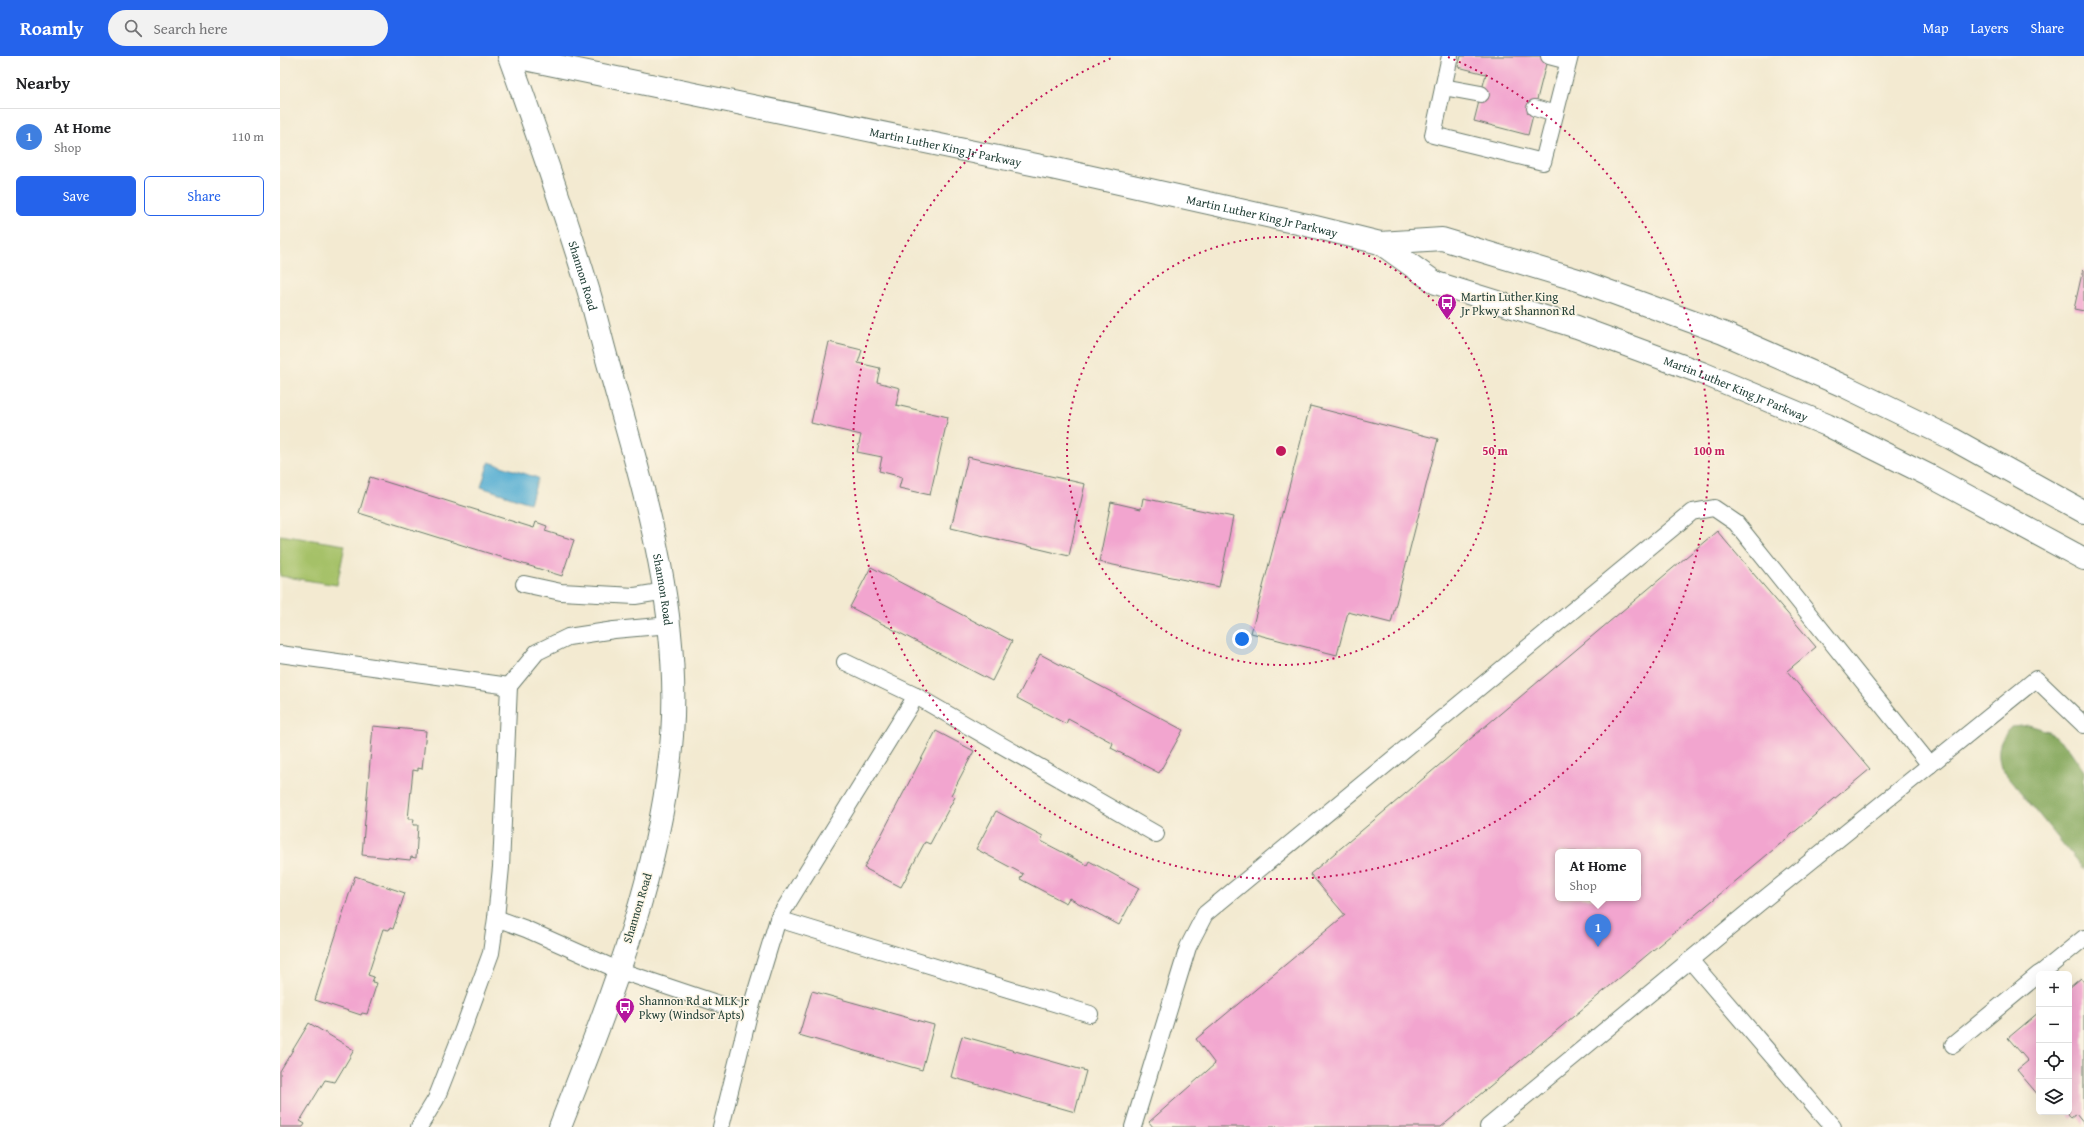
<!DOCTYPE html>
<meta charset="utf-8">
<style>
:root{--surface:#fff;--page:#f2f2f2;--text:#202124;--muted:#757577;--line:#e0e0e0;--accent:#2563eb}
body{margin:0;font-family:"Gentium Book Plus",serif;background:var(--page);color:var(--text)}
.controls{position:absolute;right:12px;bottom:12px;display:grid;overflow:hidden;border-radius:6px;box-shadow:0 4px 16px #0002}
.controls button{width:36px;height:36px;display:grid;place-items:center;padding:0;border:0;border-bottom:1px solid var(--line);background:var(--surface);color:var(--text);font:20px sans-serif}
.you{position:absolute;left:962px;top:583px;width:14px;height:14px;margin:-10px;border:3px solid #fff;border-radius:50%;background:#1a73e8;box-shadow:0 0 0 6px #1a73e833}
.badge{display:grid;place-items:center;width:26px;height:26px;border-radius:50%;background:var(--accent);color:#fff;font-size:13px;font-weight:700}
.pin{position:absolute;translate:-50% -33px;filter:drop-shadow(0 1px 2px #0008)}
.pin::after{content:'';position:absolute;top:21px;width:14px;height:12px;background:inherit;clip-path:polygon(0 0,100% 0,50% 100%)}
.popup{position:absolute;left:1275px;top:793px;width:86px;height:52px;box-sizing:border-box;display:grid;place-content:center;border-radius:6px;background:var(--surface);filter:drop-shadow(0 1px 3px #0005);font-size:13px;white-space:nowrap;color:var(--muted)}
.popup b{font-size:15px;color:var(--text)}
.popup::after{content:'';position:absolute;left:50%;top:100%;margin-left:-8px;border:8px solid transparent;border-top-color:var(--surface)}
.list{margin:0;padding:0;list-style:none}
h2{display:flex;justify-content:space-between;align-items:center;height:52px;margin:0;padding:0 16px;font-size:17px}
h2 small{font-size:13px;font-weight:400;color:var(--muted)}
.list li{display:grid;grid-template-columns:26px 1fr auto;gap:12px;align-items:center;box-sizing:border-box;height:56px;padding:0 16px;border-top:1px solid var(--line)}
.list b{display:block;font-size:15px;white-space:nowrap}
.list p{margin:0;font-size:13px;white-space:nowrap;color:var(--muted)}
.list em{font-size:13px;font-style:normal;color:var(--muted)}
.actions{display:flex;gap:8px;padding:12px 16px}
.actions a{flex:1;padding:9px 0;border:1px solid var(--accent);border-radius:6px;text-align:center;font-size:14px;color:var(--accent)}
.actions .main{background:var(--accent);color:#fff}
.icon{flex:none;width:22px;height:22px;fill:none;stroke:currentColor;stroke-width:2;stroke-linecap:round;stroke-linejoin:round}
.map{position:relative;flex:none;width:1804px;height:1071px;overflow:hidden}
header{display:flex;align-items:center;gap:24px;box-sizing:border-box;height:56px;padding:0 20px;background:var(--accent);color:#fff}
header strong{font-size:19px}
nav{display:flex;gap:22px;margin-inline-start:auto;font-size:14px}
.search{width:280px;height:36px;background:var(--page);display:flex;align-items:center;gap:10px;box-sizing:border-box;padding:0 14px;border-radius:22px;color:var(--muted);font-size:15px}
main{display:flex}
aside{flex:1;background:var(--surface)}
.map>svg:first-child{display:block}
.green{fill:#a5c168;stroke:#627f4e}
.forest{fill:#84a75c;stroke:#527248}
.water{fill:#56afd3;stroke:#3a7684}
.building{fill:#f2a5cf;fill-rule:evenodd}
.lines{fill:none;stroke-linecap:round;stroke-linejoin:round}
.service-casing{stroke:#697a6b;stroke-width:18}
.tertiary-casing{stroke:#697a6b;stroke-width:24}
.primary-casing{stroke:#697a6b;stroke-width:24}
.service{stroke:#fff;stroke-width:16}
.tertiary{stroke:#fff;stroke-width:22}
.primary{stroke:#fff;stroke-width:22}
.ring{fill:none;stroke:#c2185b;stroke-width:2;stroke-dasharray:2 4}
.labels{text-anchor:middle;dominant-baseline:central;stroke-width:3;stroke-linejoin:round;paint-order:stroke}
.street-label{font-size:12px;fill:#1f3d34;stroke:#fcf5e5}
.poi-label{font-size:12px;fill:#1f3d34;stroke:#fcf5e5;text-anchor:start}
.centre{fill:#c2185b;stroke:#fcf5e5;stroke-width:2}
.ring-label{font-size:12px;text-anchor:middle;font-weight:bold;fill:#c2185b;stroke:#fcf5e5;stroke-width:3;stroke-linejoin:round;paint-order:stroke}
</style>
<header>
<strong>Roamly</strong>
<div class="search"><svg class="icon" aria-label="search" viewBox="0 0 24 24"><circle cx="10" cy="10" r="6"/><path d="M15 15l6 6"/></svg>Search here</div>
<nav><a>Map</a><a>Layers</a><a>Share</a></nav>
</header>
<main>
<aside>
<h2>Nearby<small></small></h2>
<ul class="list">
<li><span class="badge" style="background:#3f7fe0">1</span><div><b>At Home</b><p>Shop</p></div><em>110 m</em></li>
</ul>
<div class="actions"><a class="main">Save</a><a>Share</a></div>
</aside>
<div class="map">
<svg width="1804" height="1071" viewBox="0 0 1804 1071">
<rect width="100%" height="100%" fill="#fcf5e5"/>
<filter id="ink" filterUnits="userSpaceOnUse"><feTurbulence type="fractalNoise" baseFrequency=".025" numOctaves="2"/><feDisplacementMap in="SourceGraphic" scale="8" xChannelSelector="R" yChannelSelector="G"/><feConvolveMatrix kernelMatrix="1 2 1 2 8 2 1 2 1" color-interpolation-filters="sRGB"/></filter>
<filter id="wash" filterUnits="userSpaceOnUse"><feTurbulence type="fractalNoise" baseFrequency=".012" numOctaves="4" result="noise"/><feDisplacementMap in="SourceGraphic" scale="16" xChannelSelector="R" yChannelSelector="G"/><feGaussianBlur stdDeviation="0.9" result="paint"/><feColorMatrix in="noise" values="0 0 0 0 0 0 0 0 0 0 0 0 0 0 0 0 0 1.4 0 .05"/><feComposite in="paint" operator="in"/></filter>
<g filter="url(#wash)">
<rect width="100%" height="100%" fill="#f3ead1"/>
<!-- green -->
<path class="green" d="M0 479 65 489 57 529 0 520Z"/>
<!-- forest -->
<path class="forest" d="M1749 669 1768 675 1789 693 1804 715V814L1721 712C1716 693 1719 684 1732 671Z"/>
<!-- water -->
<path class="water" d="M209 406 258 422 250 447 201 431Z"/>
<g id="blocks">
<!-- building -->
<g class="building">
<path d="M1181 0H1268L1248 79 1194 65 1206 18 1178 11Z"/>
<path d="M1803 213 1804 214V255L1794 253Z"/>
<path d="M549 286 582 294 578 307 600 312 597 326 620 332 616 349 668 361 650 439 619 432 622 421 599 415 602 401 577 396 581 379 531 367Z"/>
<path d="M1030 350 1158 383 1111 567 1068 556 1057 599 971 577Z"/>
<path d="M688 401 805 428 789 500 671 472Z"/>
<path d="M90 421 254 472 256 466 267 470 265 475 294 484 282 520 79 457Z"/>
<path d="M863 442 953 461 939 531 819 506 831 446 861 453Z"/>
<path d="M1437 475 1536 591 1507 615 1590 713 1161 1071H873L869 1066 935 1008 916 983 1065 859 1030 818ZM1278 796H1358V842H1278Z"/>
<path d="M591 511 732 585 712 625 570 551Z"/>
<path d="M760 598 903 674 879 717 831 692 833 687 788 663 786 668 737 642Z"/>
<path d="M93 670 146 675 142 713 138 712V715L133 714 128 763H134L133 769H138L136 802 131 801 130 804 82 799Z"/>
<path d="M656 675 694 695 671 739 675 741 650 788 645 786 621 831 584 812Z"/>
<path d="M716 755 763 780 761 785 786 798 807 809 809 805 859 832 839 869 789 842 786 847 740 823 743 818 696 793Z"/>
<path d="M75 820 125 837 113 873 110 872 109 874 103 873 88 919 94 921 92 926 97 927 87 958 82 957 81 959 35 944Z"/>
<path d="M1801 922 1804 926V1068L1796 1058 1791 1062 1787 1056H1789V932Z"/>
<path d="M532 935 654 969 642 1014 519 979Z"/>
<path d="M1759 956V1040L1737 1014 1748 1005 1728 982Z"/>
<path d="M29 967 74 994 55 1026 45 1024 20 1065 25 1068 23 1071H0V1015Z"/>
<path d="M682 980 806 1015 795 1056 671 1021Z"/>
</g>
</g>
</g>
<g filter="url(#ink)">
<use href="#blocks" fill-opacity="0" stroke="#697a6b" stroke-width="1"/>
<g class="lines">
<defs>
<g id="service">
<path d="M1170 0 1153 79 1263 106 1290 0"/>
<path d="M1269 0 1288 5"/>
<path d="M1163 31 1201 38"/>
<path d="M1255 52 1275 58"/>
<path d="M244 528 281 536 355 540 386 535"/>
<path d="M0 598 229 630 221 811 216 862"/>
<path d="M565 606 636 640 876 778"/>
<path d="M229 630 257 596 288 581 334 574 390 569"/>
<path d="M498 863 810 958"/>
<path d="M1410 904 1553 1071"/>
<path d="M1760 918 1804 882"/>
<path d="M1673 989 1759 918"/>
<path d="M139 1071 156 1043 181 979 211 897 216 862 246 873 338 914 469 958"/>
<path d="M441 1071 469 958 498 863 636 640"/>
<path d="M853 1071 908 891 925 858 1412 456 1434 452 1456 467 1650 709"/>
<path d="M1208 1071 1478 848 1756 623 1804 669"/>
</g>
<g id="tertiary">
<path id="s1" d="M229 0C257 77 284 154 308 233 316 259 322 287 330 314 364 434 401 553 392 680 382 815 329 946 280 1071"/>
</g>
<g id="primary">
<path id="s2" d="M230 0 776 113 1027 169 1100 187 1162 183 1298 224 1443 277 1566 331 1669 381 1804 456"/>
<path id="s3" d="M1100 187 1156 227 1297 271 1422 317 1547 369 1650 420 1804 503"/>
</g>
</defs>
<!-- service casing -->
<use href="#service" class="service-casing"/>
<!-- tertiary casing -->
<use href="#tertiary" class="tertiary-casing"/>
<!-- primary casing -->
<use href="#primary" class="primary-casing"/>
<!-- service -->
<use href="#service" class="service"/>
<!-- tertiary -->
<use href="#tertiary" class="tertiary"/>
<!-- primary -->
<use href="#primary" class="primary"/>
</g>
</g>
<!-- distance rings -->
<g class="ring">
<circle cx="1001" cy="395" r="214"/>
<path d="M1168 1A428 428 0 1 1 834 1"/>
</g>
<!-- icons -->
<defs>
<symbol id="bus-pin" viewBox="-11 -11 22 30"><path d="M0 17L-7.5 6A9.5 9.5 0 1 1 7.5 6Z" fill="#b5179e" stroke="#fcf5e5"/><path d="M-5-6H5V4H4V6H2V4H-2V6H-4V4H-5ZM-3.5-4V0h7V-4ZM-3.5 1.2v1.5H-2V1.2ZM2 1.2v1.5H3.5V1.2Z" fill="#fff"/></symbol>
</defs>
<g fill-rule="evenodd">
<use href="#bus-pin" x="1156" y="236" width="22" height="30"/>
<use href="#bus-pin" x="334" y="940" width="22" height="30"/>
</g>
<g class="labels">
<!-- street labels -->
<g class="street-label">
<text stroke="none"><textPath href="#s2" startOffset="445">Martin Luther King Jr Parkway</textPath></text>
<text stroke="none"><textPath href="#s2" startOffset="769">Martin Luther King Jr Parkway</textPath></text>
<text stroke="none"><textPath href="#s1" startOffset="232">Shannon Road</textPath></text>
<text stroke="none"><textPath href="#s3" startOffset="387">Martin Luther King Jr Parkway</textPath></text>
<text stroke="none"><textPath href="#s1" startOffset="556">Shannon Road</textPath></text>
<text transform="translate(357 852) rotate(-73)">Shannon Road</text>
</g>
<!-- poi labels -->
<g class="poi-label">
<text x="1181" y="240">Martin Luther King<tspan x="1181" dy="14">Jr Pkwy at Shannon Rd</tspan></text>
<text x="359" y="944">Shannon Rd at MLK Jr<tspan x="359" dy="14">Pkwy (Windsor Apts)</tspan></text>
</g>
</g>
<circle cx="1001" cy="395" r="6" class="centre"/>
<g class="ring-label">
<text x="1215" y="399">50 m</text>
<text x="1429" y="399">100 m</text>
</g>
</svg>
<div class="controls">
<button>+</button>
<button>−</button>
<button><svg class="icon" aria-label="locate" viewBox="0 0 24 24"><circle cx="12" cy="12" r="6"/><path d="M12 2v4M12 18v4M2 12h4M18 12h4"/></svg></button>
<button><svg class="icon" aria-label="layers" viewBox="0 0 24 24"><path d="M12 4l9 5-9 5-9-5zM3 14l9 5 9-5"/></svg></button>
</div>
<div class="you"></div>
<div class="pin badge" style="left:1318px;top:891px;background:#3f7fe0">1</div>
<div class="popup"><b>At Home</b>Shop</div>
</div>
</main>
